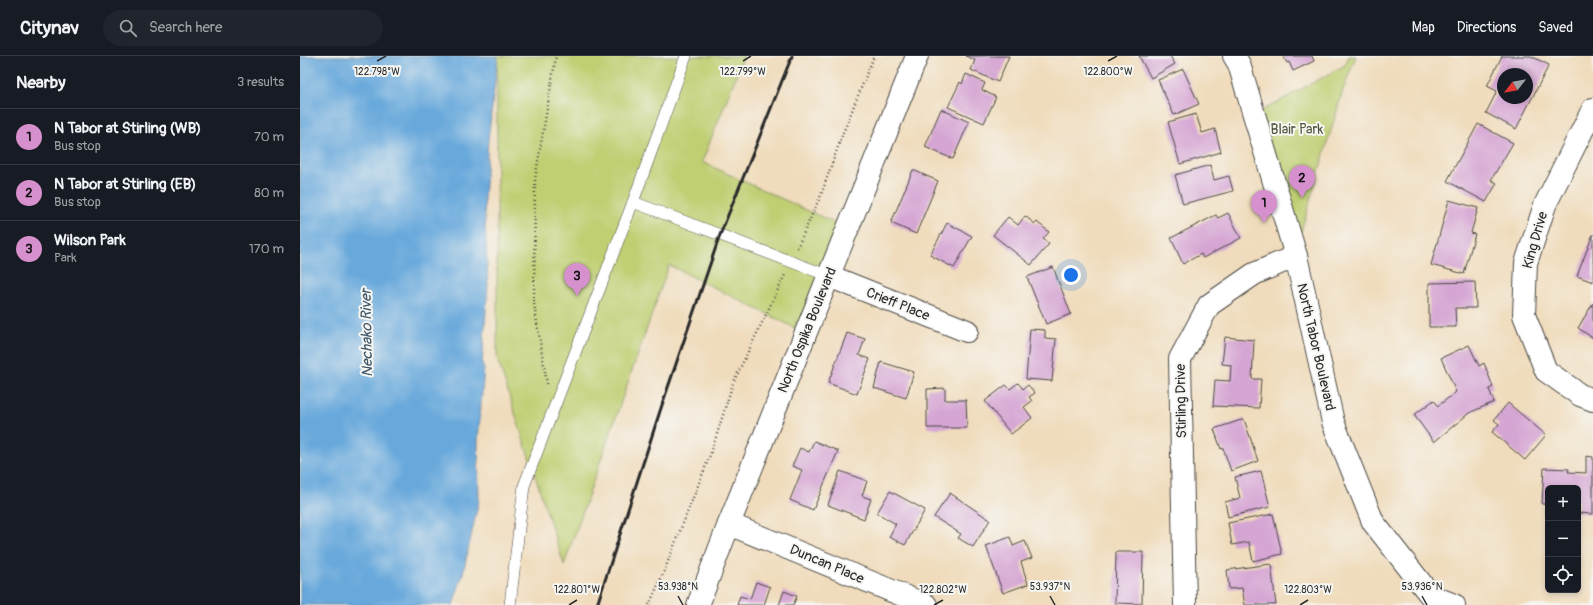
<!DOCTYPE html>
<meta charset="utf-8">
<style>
:root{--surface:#171b24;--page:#20242c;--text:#f1f3f6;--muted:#9ea1a6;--line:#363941;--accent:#d690ce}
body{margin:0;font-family:Pangolin,sans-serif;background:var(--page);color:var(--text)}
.controls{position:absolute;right:12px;bottom:12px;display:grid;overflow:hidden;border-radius:6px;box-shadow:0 2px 6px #0003}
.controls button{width:36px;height:36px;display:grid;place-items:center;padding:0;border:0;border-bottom:1px solid var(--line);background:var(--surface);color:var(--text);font:20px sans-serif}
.compass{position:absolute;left:1197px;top:12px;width:36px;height:36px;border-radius:50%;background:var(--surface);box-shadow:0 2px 6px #0003;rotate:239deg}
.you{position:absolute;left:771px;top:219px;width:14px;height:14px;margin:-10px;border:3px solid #fff;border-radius:50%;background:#1a73e8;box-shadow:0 0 0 6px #1a73e833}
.badge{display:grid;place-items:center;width:26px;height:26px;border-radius:50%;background:var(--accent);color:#111;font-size:13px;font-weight:700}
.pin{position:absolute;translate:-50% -33px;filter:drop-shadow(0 1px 2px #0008)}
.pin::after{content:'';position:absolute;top:21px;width:14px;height:12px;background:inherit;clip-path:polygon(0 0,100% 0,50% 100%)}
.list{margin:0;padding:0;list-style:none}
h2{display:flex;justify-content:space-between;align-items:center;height:52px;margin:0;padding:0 16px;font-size:17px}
h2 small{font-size:13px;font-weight:400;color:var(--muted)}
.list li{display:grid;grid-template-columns:26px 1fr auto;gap:12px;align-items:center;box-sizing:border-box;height:56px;padding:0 16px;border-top:1px solid var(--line)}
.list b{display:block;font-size:15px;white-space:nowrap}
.list p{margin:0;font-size:13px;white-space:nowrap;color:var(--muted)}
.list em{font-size:13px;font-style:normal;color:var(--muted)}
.icon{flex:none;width:22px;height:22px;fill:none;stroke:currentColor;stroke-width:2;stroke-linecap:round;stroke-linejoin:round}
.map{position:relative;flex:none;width:1293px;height:549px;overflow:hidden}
header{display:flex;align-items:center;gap:24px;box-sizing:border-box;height:56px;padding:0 20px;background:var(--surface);border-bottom:1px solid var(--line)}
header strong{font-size:19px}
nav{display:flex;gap:22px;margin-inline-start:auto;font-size:14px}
.search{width:280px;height:36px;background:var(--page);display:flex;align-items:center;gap:10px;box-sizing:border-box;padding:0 14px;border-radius:22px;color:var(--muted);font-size:15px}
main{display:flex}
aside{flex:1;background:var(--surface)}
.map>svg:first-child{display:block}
.green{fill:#bfcf72;stroke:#757d4e}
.water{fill:#67a8db;stroke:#496a83}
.building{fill:#d5a5d3;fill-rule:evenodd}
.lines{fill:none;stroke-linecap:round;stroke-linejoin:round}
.service-casing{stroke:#494641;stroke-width:12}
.minor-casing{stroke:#494641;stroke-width:24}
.tertiary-casing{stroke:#494641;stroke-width:24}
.path{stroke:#494641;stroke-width:2.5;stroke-dasharray:1 3;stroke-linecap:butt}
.service{stroke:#fff;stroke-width:11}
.minor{stroke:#fff;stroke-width:22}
.tertiary{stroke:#fff;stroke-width:22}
.rail{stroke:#2b2b2b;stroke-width:3}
.ticks{fill:none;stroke:#2b2b2b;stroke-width:1.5}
.labels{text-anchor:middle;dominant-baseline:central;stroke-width:4;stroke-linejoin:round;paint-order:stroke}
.park-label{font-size:14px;fill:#50543d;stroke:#f6f6f2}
.street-label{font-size:14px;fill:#2b2b2b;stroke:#f6f6f2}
.water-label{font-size:15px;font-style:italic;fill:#405769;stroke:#f6f6f2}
.ticks-label{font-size:10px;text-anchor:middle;fill:#2b2b2b;stroke:#f6f6f2;stroke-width:4;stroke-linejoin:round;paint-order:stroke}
</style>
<header>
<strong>Citynav</strong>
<div class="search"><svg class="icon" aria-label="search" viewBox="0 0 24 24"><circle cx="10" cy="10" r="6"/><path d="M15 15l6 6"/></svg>Search here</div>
<nav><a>Map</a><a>Directions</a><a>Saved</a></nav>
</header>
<main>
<aside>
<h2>Nearby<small>3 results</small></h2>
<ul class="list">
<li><span class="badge">1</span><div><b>N Tabor at Stirling (WB)</b><p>Bus stop</p></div><em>70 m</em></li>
<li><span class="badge">2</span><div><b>N Tabor at Stirling (EB)</b><p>Bus stop</p></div><em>80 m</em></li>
<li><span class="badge">3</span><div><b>Wilson Park</b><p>Park</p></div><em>170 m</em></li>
</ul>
</aside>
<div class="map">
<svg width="1293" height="549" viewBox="0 0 1293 549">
<rect width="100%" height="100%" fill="#f6f6f2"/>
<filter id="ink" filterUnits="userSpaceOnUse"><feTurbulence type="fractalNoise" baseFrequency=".025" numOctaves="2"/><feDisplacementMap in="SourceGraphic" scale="8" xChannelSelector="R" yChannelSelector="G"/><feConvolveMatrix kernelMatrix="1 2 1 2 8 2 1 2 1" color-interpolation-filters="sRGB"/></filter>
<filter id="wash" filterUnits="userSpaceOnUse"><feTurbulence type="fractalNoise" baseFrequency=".012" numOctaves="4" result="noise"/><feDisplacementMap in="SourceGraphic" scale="16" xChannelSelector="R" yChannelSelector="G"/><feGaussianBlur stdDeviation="0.9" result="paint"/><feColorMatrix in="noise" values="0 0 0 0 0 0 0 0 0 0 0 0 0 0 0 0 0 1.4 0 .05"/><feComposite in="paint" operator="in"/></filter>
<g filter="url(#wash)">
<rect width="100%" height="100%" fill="#f0dcbc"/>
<!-- green -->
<g class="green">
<path d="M197 0H444L402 106 539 169 497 273 369 209 264 509 197 302Z"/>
<path d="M1049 0H1056L1043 34 997 189 958 57 1045 9Z"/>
</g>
<!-- water -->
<path class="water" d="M0 0H198L188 85 184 144 188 229 182 309 184 312 178 385 179 444 163 517 153 549H0Z"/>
<g id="blocks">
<!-- building -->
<g class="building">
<path d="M666 0H709L698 26 671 14 675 4Z"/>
<path d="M839 0H870L875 8 851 22Z"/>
<path d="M983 0H1012L1014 5 993 15 989 6 987 7Z"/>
<path d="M1202 0H1231L1249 9 1216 73 1186 57 1197 35 1187 30ZM1203 18H1227V42H1203Z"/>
<path d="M883 13 899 48 874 59 858 24Z"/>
<path d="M666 18 685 27 682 34 696 41 684 67 648 51 660 26 662 28Z"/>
<path d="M641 53 669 66 653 103 625 91Z"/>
<path d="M896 58 902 77 915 73 921 96 880 108 868 66Z"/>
<path d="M1178 68 1213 87 1191 124 1197 127 1186 146 1147 125Z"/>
<path d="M910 109 914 124 929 120 933 135 883 148 875 119Z"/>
<path d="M613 114 638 125 616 178 591 167Z"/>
<path d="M1149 144 1178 152 1171 177 1175 178 1164 218 1131 209Z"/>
<path d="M928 157 941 182 903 202 901 198 883 208 871 182 916 159 918 162Z"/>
<path d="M725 160 735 168 737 166 749 176 743 183 749 188 731 209 693 179 708 161 718 169Z"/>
<path d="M647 167 672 180 654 212 630 199Z"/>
<path d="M1293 178V226L1277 220Z"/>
<path d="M753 211 771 258 746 268 727 221Z"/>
<path d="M1175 226 1176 252H1155L1156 271H1129V227Z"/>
<path d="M1293 247V282L1278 272Z"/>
<path d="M730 273 745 274V282L756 283 752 325 726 323Z"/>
<path d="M547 277 565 283 559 299 570 303 557 338 528 327Z"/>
<path d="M925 281 954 284 952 323H961L959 352 913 350 915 324 930 325 931 309 922 308Z"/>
<path d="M1169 289 1179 310 1184 307 1193 331 1189 333 1194 346 1169 357 1134 386 1114 359 1134 344 1138 350 1156 336 1141 302Z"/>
<path d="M581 306 614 316 606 342 574 332Z"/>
<path d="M718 327 723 333 728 329 735 337 729 341 732 345 724 351 732 362 711 378 685 345 706 329 710 333Z"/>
<path d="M645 332V344H666L667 372H627V333Z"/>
<path d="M1208 347 1246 379 1225 404 1192 376 1199 368 1194 364Z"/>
<path d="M944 363 958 405 931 415 923 392 921 393 914 373Z"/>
<path d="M514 385 538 395 513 454 490 444 502 414 492 410 500 392 509 396Z"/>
<path d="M1286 400 1293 401V458L1278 457V432H1248V456H1245L1246 448H1242L1244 412 1269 413 1268 416 1286 417Z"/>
<path d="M540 415 567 425 562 440 571 443 564 463 528 449Z"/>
<path d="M961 415 970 451 928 461 925 446 940 442 935 421Z"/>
<path d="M590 435 625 454 605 489 589 481 596 468 577 457Z"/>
<path d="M650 437 690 464 673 491 658 482 661 478 634 461Z"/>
<path d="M973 458 982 498 953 505 949 486 932 489 928 467Z"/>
<path d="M710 481 713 490 725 485 732 502 721 506 728 528 703 537 686 490Z"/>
<path d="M816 496H843L842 548 815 547Z"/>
<path d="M971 508 976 549H945L942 532 929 533 927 514Z"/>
<path d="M456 526 470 531 464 549H437L440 540 450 543Z"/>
<path d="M484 535 497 540 493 549H479Z"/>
</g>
</g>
</g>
<g filter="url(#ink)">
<use href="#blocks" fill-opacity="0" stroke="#494641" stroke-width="1"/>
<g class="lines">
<defs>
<g id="service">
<path d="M333 146 529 220"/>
<path d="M210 549 224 430 333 146 386 0"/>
</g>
<g id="minor">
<path d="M1293 53 1245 149 1226 207 1224 259 1246 315 1280 339 1293 344"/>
<path d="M529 220 667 275"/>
<path d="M429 468 626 549"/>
<path d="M885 549 880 303 909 249 954 218 996 200"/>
</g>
<g id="tertiary">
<path d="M934 0 939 8 996 200 1033 366 1073 466 1131 540 1154 549"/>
<path d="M398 549 429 468 617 0"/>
</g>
</defs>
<!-- service casing -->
<use href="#service" class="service-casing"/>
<!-- minor casing -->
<use href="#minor" class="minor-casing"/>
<!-- tertiary casing -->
<use href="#tertiary" class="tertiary-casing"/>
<!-- path -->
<g class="path">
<path d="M497 192 521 139 541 82 574 0"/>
<path d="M247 328 234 248 235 123 256 0"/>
<path d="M349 549 363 518 412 394 433 327 485 219"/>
</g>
<!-- service -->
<use href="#service" class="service"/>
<!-- minor -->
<use href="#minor" class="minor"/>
<!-- tertiary -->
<use href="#tertiary" class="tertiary"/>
<!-- rail -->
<path class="rail" d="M297 549 362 349 420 179 492 0"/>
</g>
</g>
<!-- ticks -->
<path class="ticks" d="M77 5 86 0M443 5 451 0M808 5 817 0M378 540 383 549M750 540 755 549M1122 540 1127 549M269 549 277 544M634 549 643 544M1000 549 1008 544"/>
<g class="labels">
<!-- park labels -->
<g class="park-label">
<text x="997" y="73">Blair Park</text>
</g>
<!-- street labels -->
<g class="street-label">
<text transform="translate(1235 184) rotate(-74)">King Drive</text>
<text transform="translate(598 248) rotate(22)">Crieff Place</text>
<text transform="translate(507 274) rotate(-68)">North Ospika Boulevard</text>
<text transform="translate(1016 291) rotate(77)">North Tabor Boulevard</text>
<text transform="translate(881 345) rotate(-91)">Stirling Drive</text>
<text transform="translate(527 508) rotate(23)">Duncan Place</text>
</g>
<!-- water labels -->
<g class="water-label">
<text transform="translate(67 277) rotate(-91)">Nechako River</text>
</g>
</g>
<g class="ticks-label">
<text x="77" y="19">122.798°W</text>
<text x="443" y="19">122.799°W</text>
<text x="808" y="19">122.800°W</text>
<text x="378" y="534">53.938°N</text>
<text x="750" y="534">53.937°N</text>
<text x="1122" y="534">53.936°N</text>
<text x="277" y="537">122.801°W</text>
<text x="643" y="537">122.802°W</text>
<text x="1008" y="537">122.803°W</text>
</g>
</svg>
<div class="controls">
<button>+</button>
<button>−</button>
<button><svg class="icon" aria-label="locate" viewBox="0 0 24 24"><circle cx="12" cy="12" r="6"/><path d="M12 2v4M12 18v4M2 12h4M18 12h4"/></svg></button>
</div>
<svg class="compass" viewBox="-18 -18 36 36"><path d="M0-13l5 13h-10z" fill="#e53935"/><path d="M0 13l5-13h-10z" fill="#9ea1a6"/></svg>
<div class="you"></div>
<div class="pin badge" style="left:964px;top:167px">1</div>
<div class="pin badge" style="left:1002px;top:142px">2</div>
<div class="pin badge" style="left:277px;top:240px">3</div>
</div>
</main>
